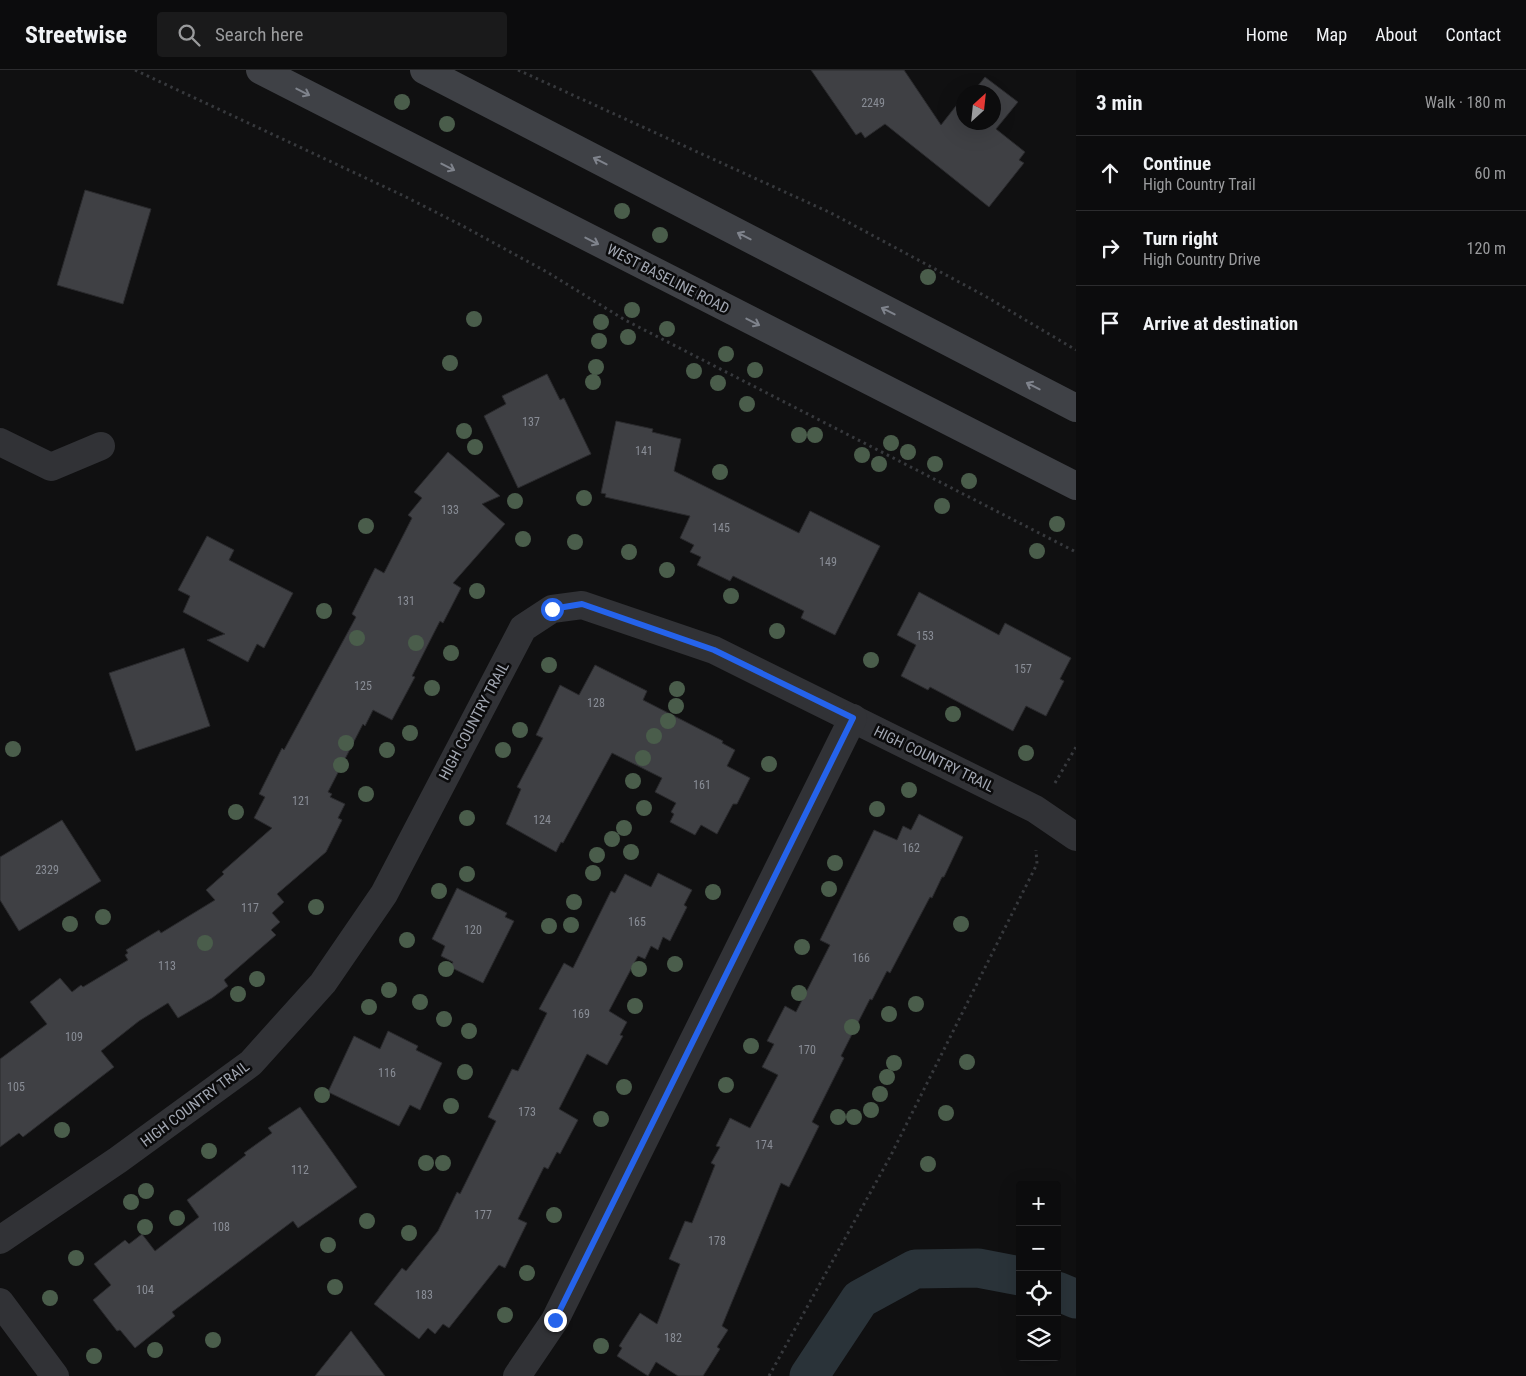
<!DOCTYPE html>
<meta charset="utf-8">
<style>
:root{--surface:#0c0c0d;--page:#1a1a1b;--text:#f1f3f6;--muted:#9a9b9d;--line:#2c2c2e}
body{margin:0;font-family:"Roboto Condensed",sans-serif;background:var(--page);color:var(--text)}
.controls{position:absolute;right:15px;bottom:15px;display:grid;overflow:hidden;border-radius:5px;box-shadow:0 5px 20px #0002}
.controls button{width:45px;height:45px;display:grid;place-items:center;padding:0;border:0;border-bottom:1px solid var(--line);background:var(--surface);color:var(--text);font:25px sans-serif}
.compass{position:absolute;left:956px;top:15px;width:45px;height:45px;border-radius:50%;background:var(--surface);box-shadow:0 5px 20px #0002;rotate:27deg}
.stop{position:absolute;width:15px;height:15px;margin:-11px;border:4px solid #2563eb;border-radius:50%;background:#fff}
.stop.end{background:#2563eb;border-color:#fff;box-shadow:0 1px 5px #0008}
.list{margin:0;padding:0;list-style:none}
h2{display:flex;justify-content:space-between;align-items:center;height:65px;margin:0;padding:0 20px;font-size:21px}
h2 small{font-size:16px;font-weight:400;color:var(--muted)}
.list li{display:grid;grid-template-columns:32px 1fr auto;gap:15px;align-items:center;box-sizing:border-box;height:75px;padding:0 20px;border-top:1px solid var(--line)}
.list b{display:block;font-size:19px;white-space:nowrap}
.list p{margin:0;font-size:16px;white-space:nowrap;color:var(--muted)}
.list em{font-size:16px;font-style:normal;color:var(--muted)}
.icon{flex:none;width:28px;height:28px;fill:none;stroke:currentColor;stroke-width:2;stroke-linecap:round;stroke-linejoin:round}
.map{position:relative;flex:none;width:1076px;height:1306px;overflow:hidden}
header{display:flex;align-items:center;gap:30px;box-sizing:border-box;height:70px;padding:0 25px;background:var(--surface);border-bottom:1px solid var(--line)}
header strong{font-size:24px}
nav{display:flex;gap:28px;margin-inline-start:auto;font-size:18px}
.search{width:350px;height:45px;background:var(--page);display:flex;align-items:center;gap:12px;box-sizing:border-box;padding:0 18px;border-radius:5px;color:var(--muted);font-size:19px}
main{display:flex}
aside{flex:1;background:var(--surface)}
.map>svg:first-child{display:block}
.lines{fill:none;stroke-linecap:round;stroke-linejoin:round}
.canal{stroke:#2a3339;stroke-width:39}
.building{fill:#3f4044;stroke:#2a2a2d}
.path{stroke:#37393d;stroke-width:3;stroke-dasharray:2.5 4;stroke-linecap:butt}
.street{stroke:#313236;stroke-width:28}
.secondary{stroke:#3f4146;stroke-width:28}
.tree{fill:#4a5d4b}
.oneway{stroke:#7f838c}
.route{stroke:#2563eb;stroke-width:6}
.labels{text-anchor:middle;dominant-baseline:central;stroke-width:5;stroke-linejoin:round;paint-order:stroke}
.number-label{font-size:12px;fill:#898d96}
.street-label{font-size:15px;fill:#a2a7b2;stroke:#0b0b0c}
</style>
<header>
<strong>Streetwise</strong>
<div class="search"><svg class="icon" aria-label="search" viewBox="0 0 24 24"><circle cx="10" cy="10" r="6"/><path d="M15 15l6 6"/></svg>Search here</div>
<nav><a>Home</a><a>Map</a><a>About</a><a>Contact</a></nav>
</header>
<main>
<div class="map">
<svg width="1076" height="1306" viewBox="0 0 1076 1306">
<rect width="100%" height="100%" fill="#101011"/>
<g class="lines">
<!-- canal -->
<g class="canal">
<path d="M1057 1221 1076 1229"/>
<path d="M809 1306 860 1229 915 1199 978 1198 1020 1206"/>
</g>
</g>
<!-- building -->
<g class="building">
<path d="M811 0H904L941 55 959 32 964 35V52H994V22H973L985 7 1018 32 996 59 1025 82 1019 90 1024 93 989 137 885 54 865 68 861 62 856 65Z"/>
<path d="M85 120 151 139 123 234 57 215Z"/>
<path d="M547 304 560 330 564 328 591 384 518 418 484 346 506 334 502 326Z"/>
<path d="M616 351 653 359 652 362 681 369 674 401 799 463 810 441 880 476 835 565 801 548 804 541 733 506 730 511 697 495 701 487 690 482 694 475 680 468 690 446 605 427 606 424 601 423Z"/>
<path d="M448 382 500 426 482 434 505 454 453 513 461 518 443 553 440 551 412 606 415 607 392 650 373 640 365 656 363 654 328 722 332 724 330 727 345 734 338 748 342 750 326 782 277 824 284 832 272 843 280 852 271 860 276 865 224 910 228 916 212 928 178 948 168 933 139 951 101 981 114 997 23 1067 19 1063 0 1077V989L47 954 30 932 60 908 72 922 81 915 83 917 128 890 125 885 128 883 126 880 159 860 161 863 215 830 206 820 224 804 222 802 272 758 254 748 265 727 259 724 282 678 284 680 356 547 352 544 375 498 384 503 412 448 408 445 422 428 414 422Z"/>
<path d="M207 466 234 480 229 490 293 523 264 578 257 574 248 592 207 570 225 564 183 542 190 526 178 520Z"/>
<path d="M919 522 999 565 1005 553 1071 588 1060 609 1064 611 1046 646 1026 636 1013 661 930 617 928 620 901 606 916 575 897 565Z"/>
<path d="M184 578 210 656 136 681 109 603Z"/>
<path d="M595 595 647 621 643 630 723 671 722 673 735 680 727 696 750 708 737 734H733L717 764 701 755 695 765 670 752 674 744 671 742 676 733 655 722 662 708 612 683 563 773 561 772 556 782 506 754 521 719 517 717 543 668 536 665 560 615 579 625Z"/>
<path d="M919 744 963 767 944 807H942L932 828 930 827 890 903 887 901 872 930 870 929 841 986 844 988 812 1052 819 1056 789 1117 781 1113 722 1256 728 1260 717 1277 720 1279 703 1306H678L656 1292 648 1306 617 1286 622 1278 619 1276 640 1243 657 1254 680 1194 669 1189 685 1151 692 1153 715 1095 711 1093 720 1077 716 1076 730 1048 750 1058 778 1005 762 997 774 974 767 971 785 936 796 942 830 875 820 870 874 760 897 770 903 756 911 760Z"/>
<path d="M62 750 101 811 19 861 0 830V787Z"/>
<path d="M658 803 692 820 684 835 687 837 670 871 663 867 658 880 651 876 645 889 638 886 609 941 627 952 620 965 623 966 607 995 587 984 559 1039 578 1050 560 1084 557 1082 548 1099 544 1097 518 1149 527 1153 505 1198 499 1195 449 1258 443 1254 435 1264 428 1258 419 1269 374 1234 402 1198 406 1201 438 1161 457 1122 460 1124 496 1051 488 1047 512 999 518 1001 547 943 539 939 564 893 573 898 611 821 615 823 625 804 651 817Z"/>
<path d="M457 818 507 843 505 847 514 851 483 913 450 897 453 892 441 886 445 876 432 869Z"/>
<path d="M388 961 418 976 416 980 442 993 420 1040 410 1035 399 1056 328 1022 354 966 380 979Z"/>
<path d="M300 1037 357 1117 298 1158 293 1151 172 1242 175 1246 135 1278 120 1260 117 1261 93 1230 111 1215 94 1194 125 1170 129 1174 142 1164 155 1181 199 1147 187 1130 246 1085 244 1083 272 1063 268 1058Z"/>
<path d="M351 1261 385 1306H315Z"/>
</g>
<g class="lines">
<!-- path -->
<g class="path">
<path d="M135 0 402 125 461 155 547 202 625 250 1076 482"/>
<path d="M518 0 831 143 985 226 1076 280"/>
<path d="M1055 713 1076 677"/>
<path d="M769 1306 890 1087 1037 794 1036 780"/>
</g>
<!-- street -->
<g class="street">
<path d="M0 372 51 397 101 376"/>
<path d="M0 1170 118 1090 251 993 323 913 384 824 523 558 552 539 582 535 714 580 1035 739 1076 767"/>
<path d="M0 1232 55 1306"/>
<path d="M517 1306 555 1250 853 648"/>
</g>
<!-- secondary -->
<g class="secondary">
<path d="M260 0 1076 416"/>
<path d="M424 0 1076 338"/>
</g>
</g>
<!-- trees -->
<g class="tree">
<circle cx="402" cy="32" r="8"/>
<circle cx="447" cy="54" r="8"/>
<circle cx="622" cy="141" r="8"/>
<circle cx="660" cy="165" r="8"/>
<circle cx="928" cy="207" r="8"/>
<circle cx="632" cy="240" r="8"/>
<circle cx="474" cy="249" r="8"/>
<circle cx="601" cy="252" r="8"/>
<circle cx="667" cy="259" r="8"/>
<circle cx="628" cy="267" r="8"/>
<circle cx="599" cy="271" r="8"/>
<circle cx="726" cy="284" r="8"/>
<circle cx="450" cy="293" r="8"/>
<circle cx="596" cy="297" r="8"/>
<circle cx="755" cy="300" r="8"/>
<circle cx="694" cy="301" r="8"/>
<circle cx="593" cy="312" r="8"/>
<circle cx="718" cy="313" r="8"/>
<circle cx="747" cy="334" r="8"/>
<circle cx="464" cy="361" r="8"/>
<circle cx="799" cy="365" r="8"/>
<circle cx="815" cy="365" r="8"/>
<circle cx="891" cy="373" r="8"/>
<circle cx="475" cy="377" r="8"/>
<circle cx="908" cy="382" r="8"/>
<circle cx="862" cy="385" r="8"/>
<circle cx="879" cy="394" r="8"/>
<circle cx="935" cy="394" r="8"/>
<circle cx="720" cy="402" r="8"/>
<circle cx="969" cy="411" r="8"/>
<circle cx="584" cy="428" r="8"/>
<circle cx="515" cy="431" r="8"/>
<circle cx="942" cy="436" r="8"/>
<circle cx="1057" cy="454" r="8"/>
<circle cx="366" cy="456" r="8"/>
<circle cx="523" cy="469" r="8"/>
<circle cx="575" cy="472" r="8"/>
<circle cx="1037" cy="481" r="8"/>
<circle cx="629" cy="482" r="8"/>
<circle cx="667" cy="500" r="8"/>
<circle cx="477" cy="521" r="8"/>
<circle cx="731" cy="526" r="8"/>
<circle cx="324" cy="541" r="8"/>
<circle cx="777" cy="561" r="8"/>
<circle cx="357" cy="568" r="8"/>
<circle cx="416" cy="573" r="8"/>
<circle cx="451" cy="583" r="8"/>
<circle cx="871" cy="590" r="8"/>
<circle cx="549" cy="595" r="8"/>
<circle cx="432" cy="618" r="8"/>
<circle cx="677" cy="619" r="8"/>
<circle cx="676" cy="636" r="8"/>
<circle cx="953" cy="644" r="8"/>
<circle cx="668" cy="651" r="8"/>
<circle cx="520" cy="660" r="8"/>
<circle cx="410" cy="663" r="8"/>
<circle cx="654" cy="666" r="8"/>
<circle cx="346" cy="673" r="8"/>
<circle cx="13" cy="679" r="8"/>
<circle cx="387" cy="680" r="8"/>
<circle cx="503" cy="680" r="8"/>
<circle cx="1026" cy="683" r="8"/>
<circle cx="643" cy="688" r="8"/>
<circle cx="769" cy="694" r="8"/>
<circle cx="341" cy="695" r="8"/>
<circle cx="633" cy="711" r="8"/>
<circle cx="909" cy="720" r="8"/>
<circle cx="366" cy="724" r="8"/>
<circle cx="644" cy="738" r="8"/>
<circle cx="877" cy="739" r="8"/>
<circle cx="236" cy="742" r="8"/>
<circle cx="467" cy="748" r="8"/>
<circle cx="624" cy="758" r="8"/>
<circle cx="612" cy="769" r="8"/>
<circle cx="631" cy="782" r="8"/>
<circle cx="597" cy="785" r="8"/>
<circle cx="835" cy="793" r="8"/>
<circle cx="593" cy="803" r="8"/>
<circle cx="467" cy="804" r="8"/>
<circle cx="829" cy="819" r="8"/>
<circle cx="439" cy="821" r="8"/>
<circle cx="713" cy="822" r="8"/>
<circle cx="574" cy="832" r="8"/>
<circle cx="316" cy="837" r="8"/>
<circle cx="103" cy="847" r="8"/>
<circle cx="70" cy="854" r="8"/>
<circle cx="961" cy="854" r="8"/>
<circle cx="571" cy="855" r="8"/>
<circle cx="549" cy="856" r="8"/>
<circle cx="407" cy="870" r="8"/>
<circle cx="205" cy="873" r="8"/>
<circle cx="802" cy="877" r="8"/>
<circle cx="675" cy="894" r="8"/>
<circle cx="446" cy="899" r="8"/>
<circle cx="639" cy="899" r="8"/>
<circle cx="257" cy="909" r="8"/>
<circle cx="389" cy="920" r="8"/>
<circle cx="799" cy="923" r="8"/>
<circle cx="238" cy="924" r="8"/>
<circle cx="420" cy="932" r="8"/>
<circle cx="916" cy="934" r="8"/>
<circle cx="635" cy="936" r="8"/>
<circle cx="369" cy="937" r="8"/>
<circle cx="889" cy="944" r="8"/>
<circle cx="444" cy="949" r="8"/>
<circle cx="852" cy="957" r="8"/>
<circle cx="469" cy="961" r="8"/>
<circle cx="751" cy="976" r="8"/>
<circle cx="967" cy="992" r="8"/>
<circle cx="894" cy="993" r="8"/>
<circle cx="465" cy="1002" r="8"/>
<circle cx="887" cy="1007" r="8"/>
<circle cx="726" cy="1015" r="8"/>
<circle cx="624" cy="1017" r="8"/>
<circle cx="880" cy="1024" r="8"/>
<circle cx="322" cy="1025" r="8"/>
<circle cx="451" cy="1036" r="8"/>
<circle cx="871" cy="1040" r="8"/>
<circle cx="946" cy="1043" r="8"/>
<circle cx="838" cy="1047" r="8"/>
<circle cx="854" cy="1047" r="8"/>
<circle cx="601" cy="1049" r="8"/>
<circle cx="62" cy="1060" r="8"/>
<circle cx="209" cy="1081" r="8"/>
<circle cx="426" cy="1093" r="8"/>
<circle cx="443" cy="1093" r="8"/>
<circle cx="928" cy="1094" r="8"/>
<circle cx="146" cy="1121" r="8"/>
<circle cx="131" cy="1132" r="8"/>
<circle cx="554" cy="1145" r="8"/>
<circle cx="177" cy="1148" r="8"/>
<circle cx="367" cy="1151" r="8"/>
<circle cx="145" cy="1157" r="8"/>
<circle cx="409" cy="1163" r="8"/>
<circle cx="328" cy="1175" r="8"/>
<circle cx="76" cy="1188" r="8"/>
<circle cx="527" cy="1203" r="8"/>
<circle cx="335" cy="1217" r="8"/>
<circle cx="50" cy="1228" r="8"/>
<circle cx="505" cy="1245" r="8"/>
<circle cx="213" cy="1270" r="8"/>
<circle cx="601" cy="1276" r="8"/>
<circle cx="155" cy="1280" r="8"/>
<circle cx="94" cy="1286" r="8"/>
</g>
<!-- one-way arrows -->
<defs><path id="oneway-shaft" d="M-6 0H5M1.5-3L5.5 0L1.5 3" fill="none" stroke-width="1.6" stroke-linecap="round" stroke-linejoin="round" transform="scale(1.25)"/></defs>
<g class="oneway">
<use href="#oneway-shaft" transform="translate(303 22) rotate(27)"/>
<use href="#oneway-shaft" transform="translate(600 91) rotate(-153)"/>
<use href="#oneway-shaft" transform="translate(448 97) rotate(27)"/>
<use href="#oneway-shaft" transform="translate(744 166) rotate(-153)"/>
<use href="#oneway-shaft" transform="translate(592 171) rotate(27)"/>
<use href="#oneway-shaft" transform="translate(888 241) rotate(-153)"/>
<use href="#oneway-shaft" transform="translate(753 252) rotate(27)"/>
<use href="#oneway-shaft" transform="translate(1033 316) rotate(-153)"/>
</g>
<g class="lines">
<!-- route -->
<path class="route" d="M552 539 582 534 714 580 853 648 555 1250"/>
</g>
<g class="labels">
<!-- number labels -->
<g class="number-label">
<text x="873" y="33">2249</text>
<text x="531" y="352">137</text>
<text x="644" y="381">141</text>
<text x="450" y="440">133</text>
<text x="721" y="458">145</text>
<text x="828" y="492">149</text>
<text x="406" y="531">131</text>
<text x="925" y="566">153</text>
<text x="1023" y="599">157</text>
<text x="363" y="616">125</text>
<text x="596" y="633">128</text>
<text x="702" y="715">161</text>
<text x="301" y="731">121</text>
<text x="542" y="750">124</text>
<text x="911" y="778">162</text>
<text x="47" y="800">2329</text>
<text x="250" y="838">117</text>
<text x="637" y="852">165</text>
<text x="473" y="860">120</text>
<text x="861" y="888">166</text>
<text x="167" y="896">113</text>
<text x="581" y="944">169</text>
<text x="74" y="967">109</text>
<text x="807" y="980">170</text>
<text x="387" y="1003">116</text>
<text x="16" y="1017">105</text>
<text x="527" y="1042">173</text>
<text x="764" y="1075">174</text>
<text x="300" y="1100">112</text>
<text x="483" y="1145">177</text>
<text x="221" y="1157">108</text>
<text x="717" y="1171">178</text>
<text x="145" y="1220">104</text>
<text x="424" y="1225">183</text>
<text x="673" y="1268">182</text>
</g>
<!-- street labels -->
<g class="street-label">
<text transform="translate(668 209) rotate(27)">WEST BASELINE ROAD</text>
<text transform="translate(474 651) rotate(-62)">HIGH COUNTRY TRAIL</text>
<text transform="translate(934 689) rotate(26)">HIGH COUNTRY TRAIL</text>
<text transform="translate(195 1034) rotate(-37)">HIGH COUNTRY TRAIL</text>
</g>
</g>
</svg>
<div class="controls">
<button>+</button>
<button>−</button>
<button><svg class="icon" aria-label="locate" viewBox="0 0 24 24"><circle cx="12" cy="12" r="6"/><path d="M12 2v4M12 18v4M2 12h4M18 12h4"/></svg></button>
<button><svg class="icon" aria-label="layers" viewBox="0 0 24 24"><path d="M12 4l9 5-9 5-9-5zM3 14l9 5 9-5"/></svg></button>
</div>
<svg class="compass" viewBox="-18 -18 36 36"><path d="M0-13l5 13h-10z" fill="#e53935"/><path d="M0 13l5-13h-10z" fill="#9a9b9d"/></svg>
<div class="stop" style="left:552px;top:539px"></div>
<div class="stop end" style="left:555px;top:1250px"></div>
</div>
<aside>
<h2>3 min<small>Walk · 180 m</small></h2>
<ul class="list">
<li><svg class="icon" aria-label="ahead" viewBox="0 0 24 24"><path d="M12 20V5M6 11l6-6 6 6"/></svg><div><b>Continue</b><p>High Country Trail</p></div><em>60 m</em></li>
<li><svg class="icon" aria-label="right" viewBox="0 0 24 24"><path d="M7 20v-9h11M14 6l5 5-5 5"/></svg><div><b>Turn right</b><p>High Country Drive</p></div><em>120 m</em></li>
<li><svg class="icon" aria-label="arrive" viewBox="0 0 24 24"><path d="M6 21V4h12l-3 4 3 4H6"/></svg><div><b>Arrive at destination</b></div></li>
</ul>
</aside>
</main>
